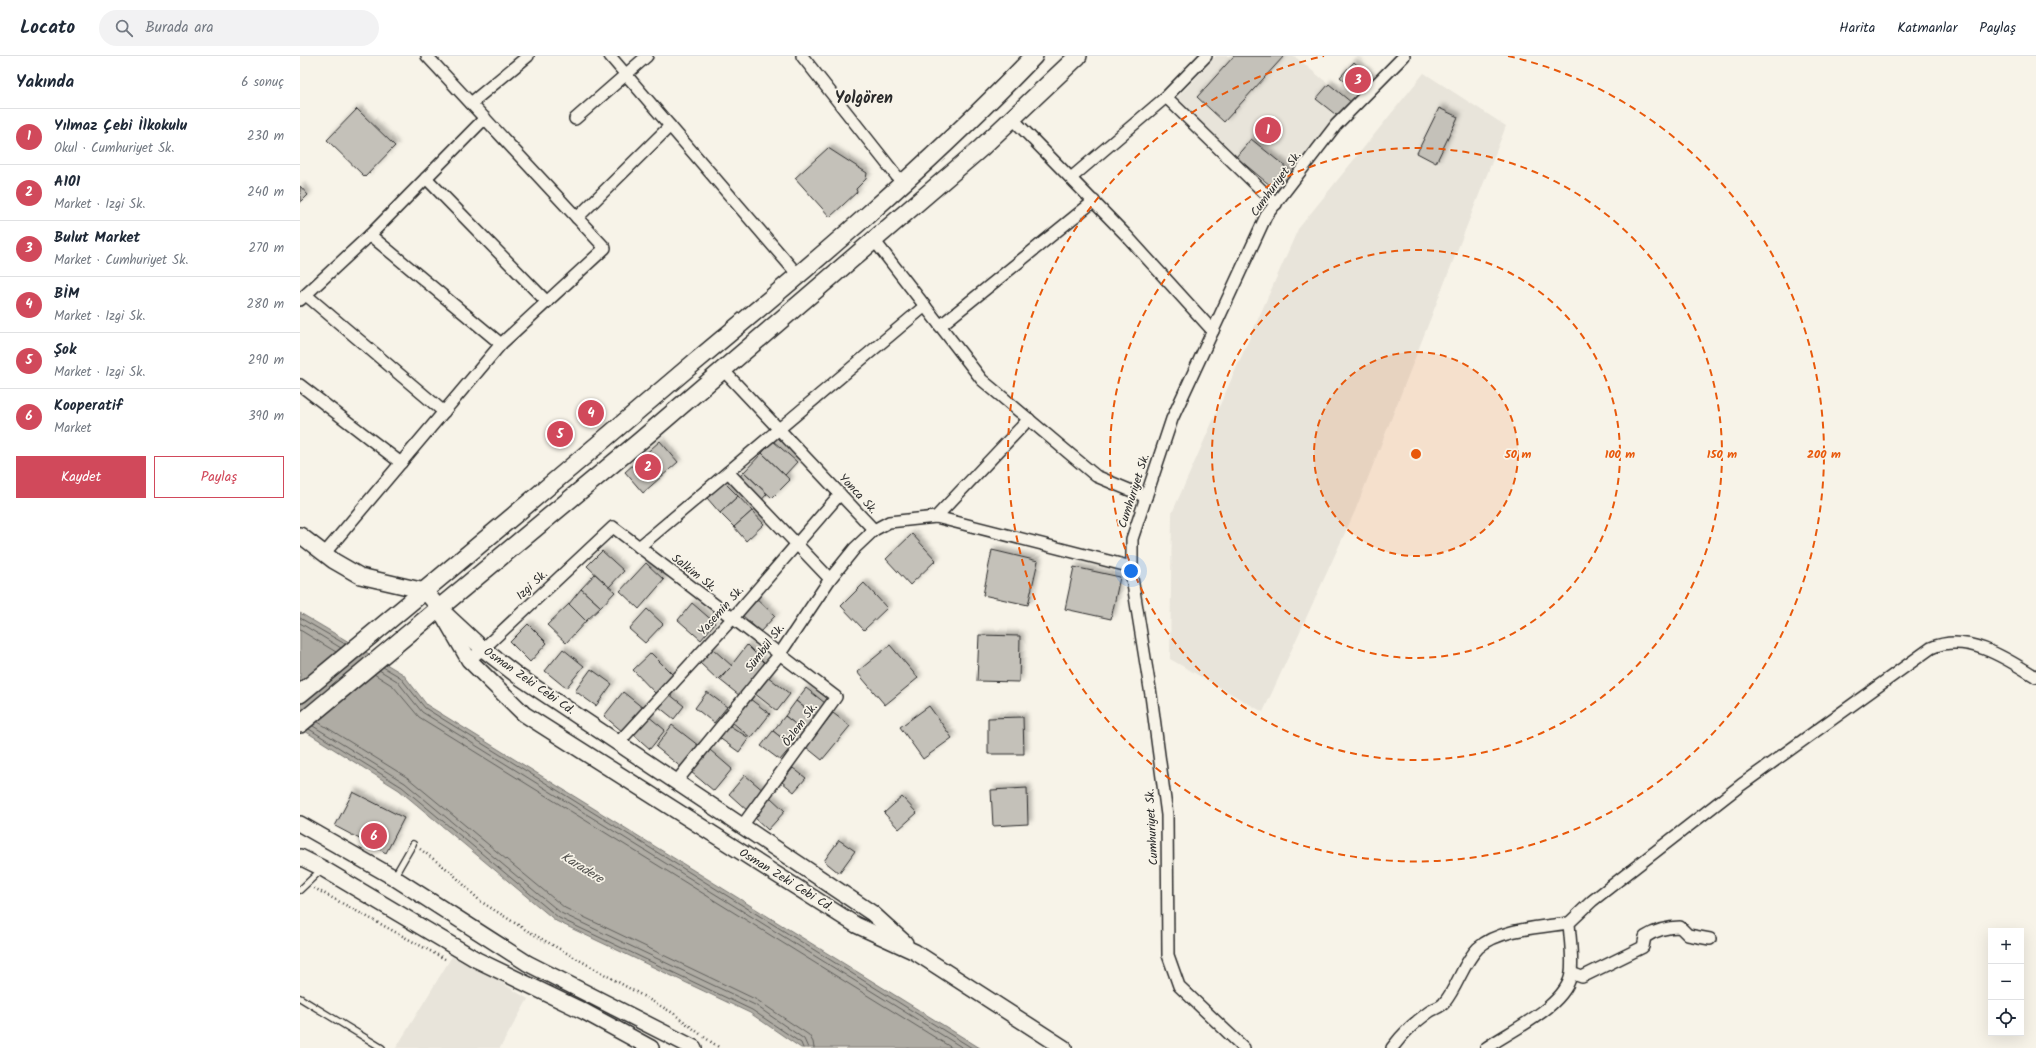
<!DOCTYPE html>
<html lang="tr">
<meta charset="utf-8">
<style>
:root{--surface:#fff;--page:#f2f2f3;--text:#1f2937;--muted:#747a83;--line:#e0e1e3;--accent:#d1495b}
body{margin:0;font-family:Kalam,sans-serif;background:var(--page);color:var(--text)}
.controls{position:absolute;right:12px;bottom:12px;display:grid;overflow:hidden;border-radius:0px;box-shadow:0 4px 16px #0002}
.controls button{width:36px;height:36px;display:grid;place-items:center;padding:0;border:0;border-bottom:1px solid var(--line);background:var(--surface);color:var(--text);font:20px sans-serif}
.you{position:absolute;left:831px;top:515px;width:14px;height:14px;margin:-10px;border:3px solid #fff;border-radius:50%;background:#1a73e8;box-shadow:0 0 0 6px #1a73e833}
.badge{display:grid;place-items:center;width:26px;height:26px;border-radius:50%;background:var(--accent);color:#fff;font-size:13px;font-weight:700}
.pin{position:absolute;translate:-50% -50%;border:2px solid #fff;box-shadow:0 1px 4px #0006}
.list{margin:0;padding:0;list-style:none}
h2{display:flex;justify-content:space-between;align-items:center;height:52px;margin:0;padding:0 16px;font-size:17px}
h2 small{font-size:13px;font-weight:400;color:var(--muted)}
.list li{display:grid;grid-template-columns:26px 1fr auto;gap:12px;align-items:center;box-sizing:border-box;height:56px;padding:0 16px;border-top:1px solid var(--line)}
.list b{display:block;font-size:15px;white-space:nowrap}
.list p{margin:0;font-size:13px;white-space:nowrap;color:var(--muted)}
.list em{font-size:13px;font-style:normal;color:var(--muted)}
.actions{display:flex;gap:8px;padding:12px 16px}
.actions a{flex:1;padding:9px 0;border:1px solid var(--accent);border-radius:0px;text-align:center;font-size:14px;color:var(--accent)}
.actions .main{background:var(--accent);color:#fff}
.icon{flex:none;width:22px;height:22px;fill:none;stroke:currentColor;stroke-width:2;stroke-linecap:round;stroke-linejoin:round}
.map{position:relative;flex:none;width:1736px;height:992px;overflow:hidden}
header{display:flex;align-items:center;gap:24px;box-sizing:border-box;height:56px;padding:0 20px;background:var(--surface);border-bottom:1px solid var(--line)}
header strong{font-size:19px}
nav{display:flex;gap:22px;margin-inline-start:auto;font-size:14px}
.search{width:280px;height:36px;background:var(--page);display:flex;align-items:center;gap:10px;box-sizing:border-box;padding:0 14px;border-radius:22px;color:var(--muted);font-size:15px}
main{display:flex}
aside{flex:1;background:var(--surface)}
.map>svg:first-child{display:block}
.built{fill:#e8e4da}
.water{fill:#afaca4;stroke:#7a7874}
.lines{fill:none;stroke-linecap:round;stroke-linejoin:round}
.shore{stroke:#605f5b;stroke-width:1}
.building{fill:#c4c1b9;stroke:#2b2b2b;filter:url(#shadow)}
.lane-casing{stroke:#2b2b2b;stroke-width:8}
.street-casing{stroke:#2b2b2b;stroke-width:14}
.secondary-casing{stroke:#2b2b2b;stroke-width:18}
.primary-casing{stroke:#2b2b2b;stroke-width:20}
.path{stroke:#2b2b2b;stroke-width:2.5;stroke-dasharray:1 3;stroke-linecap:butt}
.lane{stroke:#f7f3e8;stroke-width:5.5}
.street{stroke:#f7f3e8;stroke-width:11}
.secondary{stroke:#f7f3e8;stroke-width:15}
.primary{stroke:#f7f3e8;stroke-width:17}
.ring{fill:none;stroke:#e8590c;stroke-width:2;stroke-dasharray:7 5}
.labels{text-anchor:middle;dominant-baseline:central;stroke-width:3.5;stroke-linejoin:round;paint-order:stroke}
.street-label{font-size:12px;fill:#2b2b2b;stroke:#f7f3e8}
.water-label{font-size:13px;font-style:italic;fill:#53524f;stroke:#f7f3e8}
.district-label{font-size:16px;font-weight:bold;fill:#2b2b2b;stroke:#f7f3e8}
.centre{fill:#e8590c;stroke:#f7f3e8;stroke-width:2}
.ring-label{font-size:12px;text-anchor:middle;font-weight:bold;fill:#e8590c;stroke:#f7f3e8;stroke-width:3.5;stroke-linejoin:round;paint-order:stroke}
</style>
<header>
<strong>Locato</strong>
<div class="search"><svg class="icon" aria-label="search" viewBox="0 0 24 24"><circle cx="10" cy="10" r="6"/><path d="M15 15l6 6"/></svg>Burada ara</div>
<nav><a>Harita</a><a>Katmanlar</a><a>Paylaş</a></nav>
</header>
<main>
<aside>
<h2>Yakında<small>6 sonuç</small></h2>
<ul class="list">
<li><span class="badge">1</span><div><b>Yılmaz Çebi İlkokulu</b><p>Okul · Cumhuriyet Sk.</p></div><em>230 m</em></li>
<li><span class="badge">2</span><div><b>A101</b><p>Market · Izgi Sk.</p></div><em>240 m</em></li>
<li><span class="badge">3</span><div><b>Bulut Market</b><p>Market · Cumhuriyet Sk.</p></div><em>270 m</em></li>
<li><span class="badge">4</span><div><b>BİM</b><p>Market · Izgi Sk.</p></div><em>280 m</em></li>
<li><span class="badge">5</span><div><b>Şok</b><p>Market · Izgi Sk.</p></div><em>290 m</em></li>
<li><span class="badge">6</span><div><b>Kooperatif</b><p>Market</p></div><em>390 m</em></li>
</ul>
<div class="actions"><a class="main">Kaydet</a><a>Paylaş</a></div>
</aside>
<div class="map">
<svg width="1736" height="992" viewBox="0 0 1736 992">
<defs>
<filter id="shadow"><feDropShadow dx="3.5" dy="-3.5" stdDeviation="2" flood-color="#0004"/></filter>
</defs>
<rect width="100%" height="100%" fill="#f7f3e8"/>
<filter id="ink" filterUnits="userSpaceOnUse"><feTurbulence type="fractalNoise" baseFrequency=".025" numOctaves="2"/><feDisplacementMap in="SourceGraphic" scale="8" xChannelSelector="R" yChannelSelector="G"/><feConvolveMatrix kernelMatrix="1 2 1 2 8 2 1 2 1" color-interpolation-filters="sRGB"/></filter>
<g filter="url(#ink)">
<!-- built -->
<g class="built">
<path d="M916 0H994L1052 47 977 135 936 101 876 43Z"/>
<path d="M1124 17 1206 70 1055 455 963 656 870 603 872 457 998 173Z"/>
<path d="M154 897 228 943 200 992H96Z"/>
</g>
<!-- water -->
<path class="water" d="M0 557 103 618 127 649 680 992H501L450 957 256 865 99 734 0 672Z"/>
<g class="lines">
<!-- shore -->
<g class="shore">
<path d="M0 562 45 588"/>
<path d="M0 567 41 592"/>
<path d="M0 574 36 596"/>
<path d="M83 611 100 621 125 652 672 992"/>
<path d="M79 614 97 625 122 656 663 992"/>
<path d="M74 618 93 630 119 661 652 992"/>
<path d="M18 666 108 722 265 852 457 944 509 979 513 986 514 992"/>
<path d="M13 670 105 727 261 857 455 949 504 983 508 992"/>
<path d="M9 673 102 731 259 862 452 954 501 987 503 992"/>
</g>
</g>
<!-- building -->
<g class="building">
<path d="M934 0H984L924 66 897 41Z"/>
<path d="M1054 6 1073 24 1059 39 1040 21Z"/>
<path d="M1029 28 1052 47 1040 62 1016 43Z"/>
<path d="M1139 52 1158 61 1136 107 1117 97Z"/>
<path d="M57 53 95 90 65 121 27 84Z"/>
<path d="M951 83 992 116 977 135 936 101Z"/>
<path d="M528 92 567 117 566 123 556 133 557 136 530 161 495 122Z"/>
<path d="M0 130 8 139 0 147Z"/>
<path d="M360 385 378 406 343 437 325 416Z"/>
<path d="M473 385 497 406 485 419 462 397Z"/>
<path d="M462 397 490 424 472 442 444 416Z"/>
<path d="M444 416 467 438 457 449 434 427Z"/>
<path d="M424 426 438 440 420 457 407 442Z"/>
<path d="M438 440 452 455 434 471 420 457Z"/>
<path d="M452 455 464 468 446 485 434 471Z"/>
<path d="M612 478 636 504 610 529 586 503Z"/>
<path d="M692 494 738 505 728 549 683 539Z"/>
<path d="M302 495 324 515 309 531 287 510Z"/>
<path d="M346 507 364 524 339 553 320 535Z"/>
<path d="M774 511 820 521 811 563 765 553Z"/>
<path d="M295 518 315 536 301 551 281 533Z"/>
<path d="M564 527 587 552 564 574 541 550Z"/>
<path d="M281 533 301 551 286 565 269 548Z"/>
<path d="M453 539 475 560 460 576 438 555Z"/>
<path d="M392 547 415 567 401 584 378 564Z"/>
<path d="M269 548 286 565 266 587 247 569Z"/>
<path d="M347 553 363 568 345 587 329 573Z"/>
<path d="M228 568 247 587 230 606 210 586Z"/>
<path d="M679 579 720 580 719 626 677 625Z"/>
<path d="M447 589 466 608 440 640 420 624Z"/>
<path d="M590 589 618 622 585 649 557 616Z"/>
<path d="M263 593 284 610 266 632 245 615Z"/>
<path d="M413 593 432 610 418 624 400 607Z"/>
<path d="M351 597 373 619 355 637 333 614Z"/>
<path d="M291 613 312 628 296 650 275 635Z"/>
<path d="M467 620 490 638 477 655 454 637Z"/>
<path d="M506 632 525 647 515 660 496 645Z"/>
<path d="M364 634 384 650 374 663 354 647Z"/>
<path d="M323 636 343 652 323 676 304 660Z"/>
<path d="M407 636 427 651 414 667 395 652Z"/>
<path d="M450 643 470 658 451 682 432 666Z"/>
<path d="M496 645 515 660 504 675 485 660Z"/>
<path d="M629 650 652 682 623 703 600 671Z"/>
<path d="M533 657 550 670 522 704 506 691Z"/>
<path d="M348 660 365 674 350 693 333 678Z"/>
<path d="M485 660 504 675 492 690 473 675Z"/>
<path d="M723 661 724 698H688V662Z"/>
<path d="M427 668 449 682 439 696 418 681Z"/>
<path d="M372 669 399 690 382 712 356 691Z"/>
<path d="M473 675 492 690 480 704 461 690Z"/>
<path d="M410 694 432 713 414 735 391 716Z"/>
<path d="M493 712 506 722 494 736 482 726Z"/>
<path d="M445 719 465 736 449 756 429 738Z"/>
<path d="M727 732 728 768 693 770 691 734Z"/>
<path d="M53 736 104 762 86 797 35 770Z"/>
<path d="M470 741 485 755 468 774 453 760Z"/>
<path d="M602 741 617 757 599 773 584 757Z"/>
<path d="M539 784 555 795 539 817 524 805Z"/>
</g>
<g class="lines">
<defs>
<g id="lane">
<path d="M94 821 113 788"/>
<path d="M0 834 21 814"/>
<path d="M0 942 82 992"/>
</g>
<g id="street">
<path d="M127 0 305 192 201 288 70 179 185 62"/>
<path d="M310 0 498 219"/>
<path d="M502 0 603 128"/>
<path d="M866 41 906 0"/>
<path d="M171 47 228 0"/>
<path d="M712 62 825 178 913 275"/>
<path d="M275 63 347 0"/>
<path d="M126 122 247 246"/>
<path d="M771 122 866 41 976 148"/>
<path d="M277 162 370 70"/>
<path d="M574 184 682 324 796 420 846 441"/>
<path d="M6 239 144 356"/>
<path d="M0 244 70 179"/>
<path d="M640 270 794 145"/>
<path d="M423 314 574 474"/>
<path d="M0 329 101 407"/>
<path d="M428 416 530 523"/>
<path d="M636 461 729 363"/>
<path d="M339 491 625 250"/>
<path d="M24 498 201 288"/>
<path d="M169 604 183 593 313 471 536 641 442 770"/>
<path d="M318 687 432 563 540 438"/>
<path d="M376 726 479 599 530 523 555 492 574 474 589 466 636 461 832 511"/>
<path d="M1271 917 1282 921 1343 891 1345 881C1356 874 1367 871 1380 871L1388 879 1410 883"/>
<path d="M944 992 879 930 868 899 867 759 851 639 832 522V483L872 363 966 160 1036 69 1104 0"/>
<path d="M1092 992C1104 976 1113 968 1129 956 1133 953 1141 951 1144 947 1158 930 1163 907 1178 892 1198 873 1242 871 1269 867"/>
<path d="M1186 992C1210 975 1268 949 1271 917 1273 901 1270 883 1269 867L1292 845 1441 729 1631 592C1667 576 1706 602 1736 621"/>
</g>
<g id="secondary">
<path d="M0 479 34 505 60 520 125 535 139 552 183 593 218 620 572 857 605 887"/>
<path d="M139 552 169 604 224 658 556 869 615 896 764 992"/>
<path d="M0 768 93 821 227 907 394 992"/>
<path d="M0 801 22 812 177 904 285 956 351 992"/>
</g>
<g id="primary">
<path d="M0 638C131 530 260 421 389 311 508 212 627 112 734 0"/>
<path d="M0 668 340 385 681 92 778 0"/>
</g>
</defs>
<!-- lane casing -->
<use href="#lane" class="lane-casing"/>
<!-- street casing -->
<use href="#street" class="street-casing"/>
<!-- secondary casing -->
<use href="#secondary" class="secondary-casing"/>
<!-- primary casing -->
<use href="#primary" class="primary-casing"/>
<!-- path -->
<g class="path">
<path d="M120 793 151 816 180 845 226 874 373 957 400 978"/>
<path d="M14 832 145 903"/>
<path d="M404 981 420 992"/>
</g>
<!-- lane -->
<use href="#lane" class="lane"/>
<!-- street -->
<use href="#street" class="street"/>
<!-- secondary -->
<use href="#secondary" class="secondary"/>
<!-- primary -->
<use href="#primary" class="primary"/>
</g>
</g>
<!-- distance rings -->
<circle cx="1116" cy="398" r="102" fill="#e8590c" fill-opacity=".12"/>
<g class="ring">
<circle cx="1116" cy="398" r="102"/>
<circle cx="1116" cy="398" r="204"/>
<circle cx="1116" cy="398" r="306"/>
<path d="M1208 0A408 408 0 1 1 1024 0"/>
</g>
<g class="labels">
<!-- street labels -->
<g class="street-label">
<text transform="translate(976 128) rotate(-54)">Cumhuriyet Sk.</text>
<text transform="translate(834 435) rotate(-72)">Cumhuriyet Sk.</text>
<text transform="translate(558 438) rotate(47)">Yonca Sk.</text>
<text transform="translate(394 517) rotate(38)">Salkim Sk.</text>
<text transform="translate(232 529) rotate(-43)">Izgi Sk.</text>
<text transform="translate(421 555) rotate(-48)">Yasemin Sk.</text>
<text transform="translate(465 592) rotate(-53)">Sümbül Sk.</text>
<text transform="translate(229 625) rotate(35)">Osman Zeki Cebi Cd.</text>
<text transform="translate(500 669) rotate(-54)">Özlem Sk.</text>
<text transform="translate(852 771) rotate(-93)">Cumhuriyet Sk.</text>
<text transform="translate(486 824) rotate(32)">Osman Zeki Cebi Cd.</text>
</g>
<!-- water labels -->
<g class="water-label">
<text transform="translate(282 812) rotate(32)">Karadere</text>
</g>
<!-- district labels -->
<g class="district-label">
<text x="564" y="42">Yolgören</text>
</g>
</g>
<circle cx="1116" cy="398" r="6" class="centre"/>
<g class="ring-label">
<text x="1218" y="402">50 m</text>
<text x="1320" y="402">100 m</text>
<text x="1422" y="402">150 m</text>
<text x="1524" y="402">200 m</text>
</g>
</svg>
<div class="controls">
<button>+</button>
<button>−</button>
<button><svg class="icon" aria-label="locate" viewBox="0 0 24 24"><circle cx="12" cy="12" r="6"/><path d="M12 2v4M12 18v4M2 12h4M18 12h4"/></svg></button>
</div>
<div class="you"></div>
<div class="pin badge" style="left:968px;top:74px">1</div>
<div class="pin badge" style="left:348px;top:411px">2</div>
<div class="pin badge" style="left:1058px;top:24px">3</div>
<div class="pin badge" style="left:291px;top:357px">4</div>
<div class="pin badge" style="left:260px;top:378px">5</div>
<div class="pin badge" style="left:74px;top:780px">6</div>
</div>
</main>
